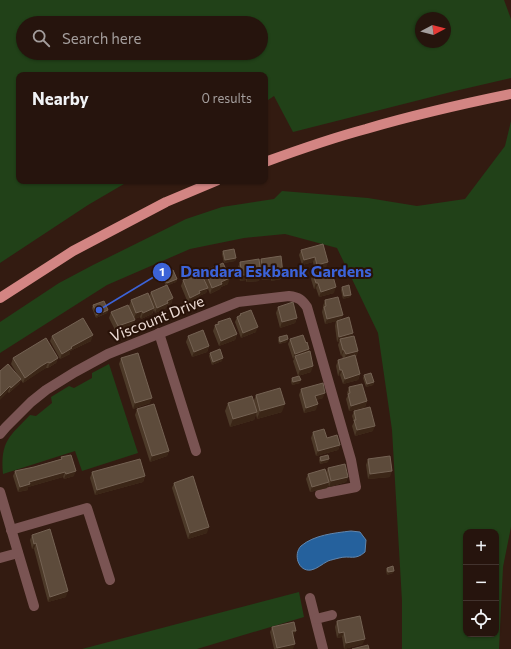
<!DOCTYPE html>
<meta charset="utf-8">
<style>
:root{--surface:#26140d;--page:#32211b;--text:#f1f3f6;--muted:#a49e9d;--line:#42332e}
body{margin:0;font-family:Commissioner,sans-serif;background:var(--page);color:var(--text)}
.controls{position:absolute;right:12px;bottom:12px;display:grid;overflow:hidden;border-radius:8px;box-shadow:0 1px 3px #0004}
.controls button{width:36px;height:36px;display:grid;place-items:center;padding:0;border:0;border-bottom:1px solid var(--line);background:var(--surface);color:var(--text);font:20px sans-serif}
.compass{position:absolute;left:415px;top:12px;width:36px;height:36px;border-radius:50%;background:var(--surface);box-shadow:0 1px 3px #0004;rotate:83deg}
.list{margin:0;padding:0;list-style:none}
h2{display:flex;justify-content:space-between;align-items:center;height:52px;margin:0;padding:0 16px;font-size:17px}
h2 small{font-size:13px;font-weight:400;color:var(--muted)}
.icon{flex:none;width:22px;height:22px;fill:none;stroke:currentColor;stroke-width:2;stroke-linecap:round;stroke-linejoin:round}
.map{position:relative;flex:none;width:511px;height:649px;overflow:hidden}
.search{position:absolute;background:var(--surface);box-shadow:0 1px 3px #0004;left:16px;top:16px;width:252px;height:44px;display:flex;align-items:center;gap:10px;box-sizing:border-box;padding:0 14px;border-radius:22px;color:var(--muted);font-size:15px}
.panel{position:absolute;background:var(--surface);box-shadow:0 1px 3px #0004;left:16px;top:72px;width:252px;height:112px;border-radius:8px}
.map>svg:first-child{display:block}
.green{fill:#214118;fill-rule:evenodd}
.water{fill:#25619d;stroke:#6186ae}
.lines{fill:none;stroke-linecap:round;stroke-linejoin:round}
.minor{stroke:#7a5453;stroke-width:10}
.major{stroke:#d38583;stroke-width:10}
.wall{fill:#4c3928}
.shaded-wall{fill:#3b2617}
.building{fill:#5d4b3b;stroke:#746253}
.labels{text-anchor:middle;dominant-baseline:central;stroke-width:4;stroke-linejoin:round;paint-order:stroke}
.street-label{font-size:15px;fill:#eddcd5;stroke:#281208}
.leader{fill:none;stroke:#3c63d8;stroke-width:1.5}
.callout-dot{fill:#3c63d8;stroke:#281208;stroke-width:1.5}
.mark-label{font-size:12px;text-anchor:middle;font-weight:bold;fill:#fff}
.callout-label{font-size:16px;text-anchor:middle;font-weight:bold;fill:#3c63d8;stroke:#281208;stroke-width:4;stroke-linejoin:round;paint-order:stroke}
</style>
<div class="map">
<svg width="511" height="649" viewBox="0 0 511 649">
<rect width="100%" height="100%" fill="#331b11"/>
<!-- green -->
<g class="green">
<path d="M0 0H504L511 19V78L455 91 293 132 274 96 265 102V75H19V181H129L88 205 0 263ZM421 18H445V42H421ZM23 23H261V53H23Z"/>
<path d="M511 121V527L503 567 499 649H402V601L392 430 378 333 337 248 285 234 244 238 190 249 107 285 0 353V322L59 283 93 265 186 219 222 207 274 199 282 191 368 198 417 206 465 199 505 146ZM466 532H496V634H466Z"/>
<path d="M109 364 138 453 82 471 75 451 3 474C0 441 10 436 30 415L36 416 52 403 51 397 69 386 74 388 92 378V373Z"/>
<path d="M299 592 304 617 197 649H82Z"/>
</g>
<!-- water -->
<path class="water" d="M351 531 360 532 366 540 365 552C355 561 350 555 339 558 335 559 331 560 328 561 322 564 317 569 311 570 298 572 293 554 301 546 314 535 334 533 351 531Z"/>
<g class="lines">
<!-- minor -->
<g class="minor">
<path d="M159 333 196 451"/>
<path d="M0 434 6 427 31 402 46 390 75 372 108 354 238 302 289 296C299 297 302 300 307 307L351 460 356 487 320 494"/>
<path d="M0 492 34 606"/>
<path d="M11 530 87 508 110 580"/>
<path d="M0 558 18 553"/>
<path d="M310 598 323 649"/>
<path d="M316 619 332 615"/>
</g>
<!-- major -->
<g class="major">
<path d="M265 162C298 150 332 138 366 129 414 115 462 104 511 94"/>
<path d="M0 298 73 251 166 202 216 181"/>
</g>
</g>
<!-- wall -->
<g class="wall">
<path d="M323 244 326 268 315 271 313 262 302 265 299 255 301 250Z"/>
<path d="M223 251 236 258 235 261 224 263 222 254Z"/>
<path d="M261 259 281 279 271 281V279L262 280 260 269 259 281 246 282V280L240 281 238 267 240 262 259 264Z"/>
<path d="M205 271 228 284 221 287 220 289 210 294 203 276Z"/>
<path d="M163 274 177 279 176 282 166 286 162 277Z"/>
<path d="M313 274 334 293 319 297 316 288 314 289 311 279Z"/>
<path d="M183 280 208 288 206 293 199 296 198 299 188 303 181 286Z"/>
<path d="M342 287 351 295 350 297 343 299 341 290Z"/>
<path d="M151 292 173 298 171 304 167 305 166 308 155 313 154 310 152 314 141 319 140 317 134 319 133 326 116 332 109 318 111 312 129 306 131 300 149 296Z"/>
<path d="M325 300 353 333 352 336 358 351 356 357 360 374 358 380 343 384 340 375 338 376 336 366 338 360 343 359 342 355 341 356 338 345 339 342H337L335 326 336 321 325 324 322 312 323 308V306Z"/>
<path d="M93 305 108 310 107 313 96 318 92 308Z"/>
<path d="M278 307 297 318 295 323 280 328 276 313Z"/>
<path d="M240 314 256 332 241 338 235 322 237 317 239 316Z"/>
<path d="M218 322 237 334 235 340 219 346 213 331 215 325 217 324Z"/>
<path d="M52 336 91 341 70 351V354L60 359 50 341Z"/>
<path d="M188 336 209 346 207 352 192 357 186 342Z"/>
<path d="M279 337 288 339 287 342 279 344 278 340Z"/>
<path d="M290 339 306 343 309 349 308 352 311 372 298 376 293 361 294 359H293L288 344Z"/>
<path d="M210 353 222 361 212 365 209 356Z"/>
<path d="M13 358H58L56 363 48 368H46L39 372 23 383 21 380 19 384 9 393 8 392 0 371 19 377 11 364Z"/>
<path d="M121 358 150 403 133 409 119 364Z"/>
<path d="M364 375 374 382 373 385 366 387 363 378Z"/>
<path d="M292 378 300 383 292 385 291 381Z"/>
<path d="M349 387 367 401 365 407 349 411 346 399 348 395 347 393Z"/>
<path d="M301 389 323 398 316 400V410L304 413 299 395Z"/>
<path d="M256 395 282 412 257 419 256 414 254 420 230 427 225 411 228 403 254 400Z"/>
<path d="M137 409 169 451 167 456 150 462 135 415Z"/>
<path d="M354 411 373 431 355 436 352 426 354 422 352 416Z"/>
<path d="M313 432 327 438 340 445 338 450 316 456 311 438Z"/>
<path d="M61 457 74 476 64 479 63 477 28 487V490L18 492 13 476 15 471 34 467 61 459Z"/>
<path d="M320 457 328 462 320 464 319 460Z"/>
<path d="M368 459 390 477 368 479 366 465Z"/>
<path d="M328 468 348 477 346 482 329 487 328 484 327 488 310 492 306 479 308 474 326 472Z"/>
<path d="M92 472 145 476 143 482 95 495 90 478Z"/>
<path d="M174 483 207 533 188 539 172 488Z"/>
<path d="M32 535 66 597 48 602 34 549H32L30 540Z"/>
<path d="M387 568 393 573 387 575 386 570Z"/>
<path d="M337 621 363 644 344 649 342 637 337 638 335 627Z"/>
<path d="M272 627 294 636H293V649H274L270 632Z"/>
</g>
<!-- shaded-wall -->
<g class="shaded-wall">
<path d="M315 257 313 262 302 265 304 260Z"/>
<path d="M236 258 235 261 224 263 225 260Z"/>
<path d="M328 262 326 268 315 271 317 265Z"/>
<path d="M273 273 271 279 262 280 264 275Z"/>
<path d="M283 274 281 279 271 281 273 275Z"/>
<path d="M242 275H248L246 280 240 281Z"/>
<path d="M261 275 259 281 246 282 248 277Z"/>
<path d="M230 278 228 284 221 287 220 289 210 294 212 288 221 282Z"/>
<path d="M177 279 176 282 166 286 167 283Z"/>
<path d="M316 283H318L316 288 314 289Z"/>
<path d="M336 287 334 293 319 297 321 292Z"/>
<path d="M208 288 206 293 199 296 198 299 188 303 190 298 199 291Z"/>
<path d="M351 295 350 297 343 299 344 296Z"/>
<path d="M173 298 171 304 167 305 166 308 155 313 157 308 167 301Z"/>
<path d="M154 308 152 314 141 319 143 313Z"/>
<path d="M108 310 107 313 96 318 97 315Z"/>
<path d="M142 311 140 317 134 319 136 313Z"/>
<path d="M343 315 341 320 325 324 327 319Z"/>
<path d="M297 318 295 323 280 328 282 322Z"/>
<path d="M135 320 133 326 116 332 118 326Z"/>
<path d="M258 327 256 332 241 338 243 333Z"/>
<path d="M353 333 351 338 340 339 339 342H337L339 337Z"/>
<path d="M237 334 235 340 219 346 221 341Z"/>
<path d="M93 335 91 341 70 351V354L60 359 62 354 71 347Z"/>
<path d="M288 339 287 342 279 344 280 342Z"/>
<path d="M209 346 207 352 192 357 194 352Z"/>
<path d="M309 349 307 355 295 356 294 359H293L295 354Z"/>
<path d="M343 350H344L342 355 341 356Z"/>
<path d="M358 351 356 357 344 360 346 354Z"/>
<path d="M58 358 56 363 48 368 50 363Z"/>
<path d="M223 358 222 361 212 365 213 362Z"/>
<path d="M48 362 46 368 23 383 25 378Z"/>
<path d="M313 366 311 372 298 376 300 370Z"/>
<path d="M340 370H342L340 375 338 376Z"/>
<path d="M360 374 358 380 343 384 345 379Z"/>
<path d="M21 379 19 384 9 393 11 388Z"/>
<path d="M301 380 300 383 292 385 293 382Z"/>
<path d="M374 382 373 385 366 387 367 384Z"/>
<path d="M10 386 8 392 0 400V396Z"/>
<path d="M325 393 323 398 313 401 315 396Z"/>
<path d="M152 398 150 403 133 409 135 403Z"/>
<path d="M367 401 365 407 349 411 351 406Z"/>
<path d="M285 404 282 412 257 419 260 411Z"/>
<path d="M318 404 316 410 304 413 306 408Z"/>
<path d="M257 412 254 420 230 427 233 419Z"/>
<path d="M375 426 373 431 355 436 357 430Z"/>
<path d="M340 445 338 450 316 456 318 451Z"/>
<path d="M169 451 167 456 150 462 152 456Z"/>
<path d="M329 459 328 462 320 464 321 461Z"/>
<path d="M76 471 74 476 64 479 66 474Z"/>
<path d="M392 471 390 477 368 479 370 474Z"/>
<path d="M65 472 63 477 28 487V490L18 492 20 487 29 482Z"/>
<path d="M145 476 143 482 95 495 97 490Z"/>
<path d="M348 477 346 482 329 487 331 481Z"/>
<path d="M329 482 327 488 310 492 312 487Z"/>
<path d="M209 527 207 533 188 539 190 533Z"/>
<path d="M36 543 34 549H32L34 544Z"/>
<path d="M394 571 393 573 387 575 388 572Z"/>
<path d="M68 591 66 597 48 602 50 597Z"/>
<path d="M292 631H296L294 636 290 637Z"/>
<path d="M344 632 342 637 337 638 339 633Z"/>
<path d="M365 639 363 644 344 649 346 643Z"/>
<path d="M295 644 293 649H277V648Z"/>
</g>
<!-- building -->
<g class="building">
<path d="M323 244 328 262 317 265 315 257 304 260 301 250Z"/>
<path d="M234 249 236 258 225 260 223 251Z"/>
<path d="M281 256 283 274 273 275V273L264 275 261 259Z"/>
<path d="M259 259 261 275 248 277V275H242L240 262Z"/>
<path d="M223 263 230 278 221 282 222 284 212 288 205 271Z"/>
<path d="M331 269 336 287 321 292 318 283H316L313 274Z"/>
<path d="M173 270 177 279 167 283 163 274Z"/>
<path d="M201 273 208 288 199 291 200 293 190 298 183 280Z"/>
<path d="M167 285 173 298 167 301 168 303 157 308 151 292Z"/>
<path d="M349 285 351 295 344 296 342 287Z"/>
<path d="M148 293 154 308 143 313 142 311 136 313 131 300Z"/>
<path d="M338 297 343 315 327 319 324 307 326 306 325 300Z"/>
<path d="M104 301 108 310 97 315 93 305Z"/>
<path d="M293 302 297 318 282 322 278 307Z"/>
<path d="M128 305 135 320 118 326 111 312Z"/>
<path d="M251 310 258 327 243 333 237 317 241 315 240 314Z"/>
<path d="M349 317 353 333 339 337 337 321Z"/>
<path d="M83 318 93 335 71 347 72 348 62 354 52 336Z"/>
<path d="M230 318 237 334 221 341 215 325 219 324 218 322Z"/>
<path d="M203 330 209 346 194 352 188 336Z"/>
<path d="M287 335 288 339 280 342 279 337Z"/>
<path d="M303 335 306 343 307 342 309 349 295 354 290 339Z"/>
<path d="M354 336 358 351 346 354 344 350H343L340 339Z"/>
<path d="M46 338 58 358 50 363 48 362 41 366 25 378 13 358Z"/>
<path d="M220 349 223 358 213 362 210 353Z"/>
<path d="M310 351 313 366 300 370 295 356Z"/>
<path d="M138 353 152 398 135 403 121 358Z"/>
<path d="M355 355 360 374 345 379 342 370H340L338 360Z"/>
<path d="M8 364 21 379 11 388 10 386 0 396V371Z"/>
<path d="M371 373 374 382 367 384 364 375Z"/>
<path d="M299 376 301 380 293 382 292 378Z"/>
<path d="M323 383 325 393 315 396 318 404 306 408 301 389Z"/>
<path d="M362 384 367 401 351 406 348 394 350 393 349 387Z"/>
<path d="M280 388 285 404 260 411 256 395Z"/>
<path d="M252 396 257 412 233 419 228 403Z"/>
<path d="M154 404 169 451 152 456 137 409Z"/>
<path d="M370 407 375 426 357 430 354 420H356L354 411Z"/>
<path d="M324 429 327 438 337 435 340 445 318 451 313 432Z"/>
<path d="M71 455 76 471 66 474 65 472 29 482 30 484 20 487 15 471 34 467 62 459 61 457Z"/>
<path d="M328 455 329 459 321 461 320 457Z"/>
<path d="M390 456 392 471 370 474 368 459Z"/>
<path d="M140 459 145 476 97 490 92 472Z"/>
<path d="M345 464 348 477 331 481 328 468Z"/>
<path d="M325 469 329 482 312 487 308 474Z"/>
<path d="M193 476 209 527 190 533 174 483Z"/>
<path d="M50 529 68 591 50 597 36 543 34 544 32 535Z"/>
<path d="M393 566 394 571 388 572 387 568Z"/>
<path d="M360 616 365 639 346 643 344 632 339 633 337 621Z"/>
<path d="M294 622 296 631H292L295 644 277 648 272 627Z"/>
<path d="M368 645 369 649H352Z"/>
</g>
<g class="labels">
<!-- street labels -->
<g class="street-label">
<text transform="translate(157 318) rotate(-22)">Viscount Drive</text>
</g>
</g>
<!-- callouts -->
<path class="leader" d="M99 310L162 272"/>
<g class="callout-dot">
<circle cx="99" cy="310" r="4"/>
<circle cx="162" cy="272" r="10"/>
</g>
<g class="mark-label">
<text x="162" y="276">1</text>
</g>
<g class="callout-label">
<text x="276" y="277">Dandara Eskbank Gardens</text>
</g>
</svg>
<div class="controls">
<button>+</button>
<button>−</button>
<button><svg class="icon" aria-label="locate" viewBox="0 0 24 24"><circle cx="12" cy="12" r="6"/><path d="M12 2v4M12 18v4M2 12h4M18 12h4"/></svg></button>
</div>
<svg class="compass" viewBox="-18 -18 36 36"><path d="M0-13l5 13h-10z" fill="#e53935"/><path d="M0 13l5-13h-10z" fill="#a49e9d"/></svg>
<div class="search"><svg class="icon" aria-label="search" viewBox="0 0 24 24"><circle cx="10" cy="10" r="6"/><path d="M15 15l6 6"/></svg>Search here</div>
<section class="panel">
<h2>Nearby<small>0 results</small></h2>
<ul class="list">
</ul>
</section>
</div>
